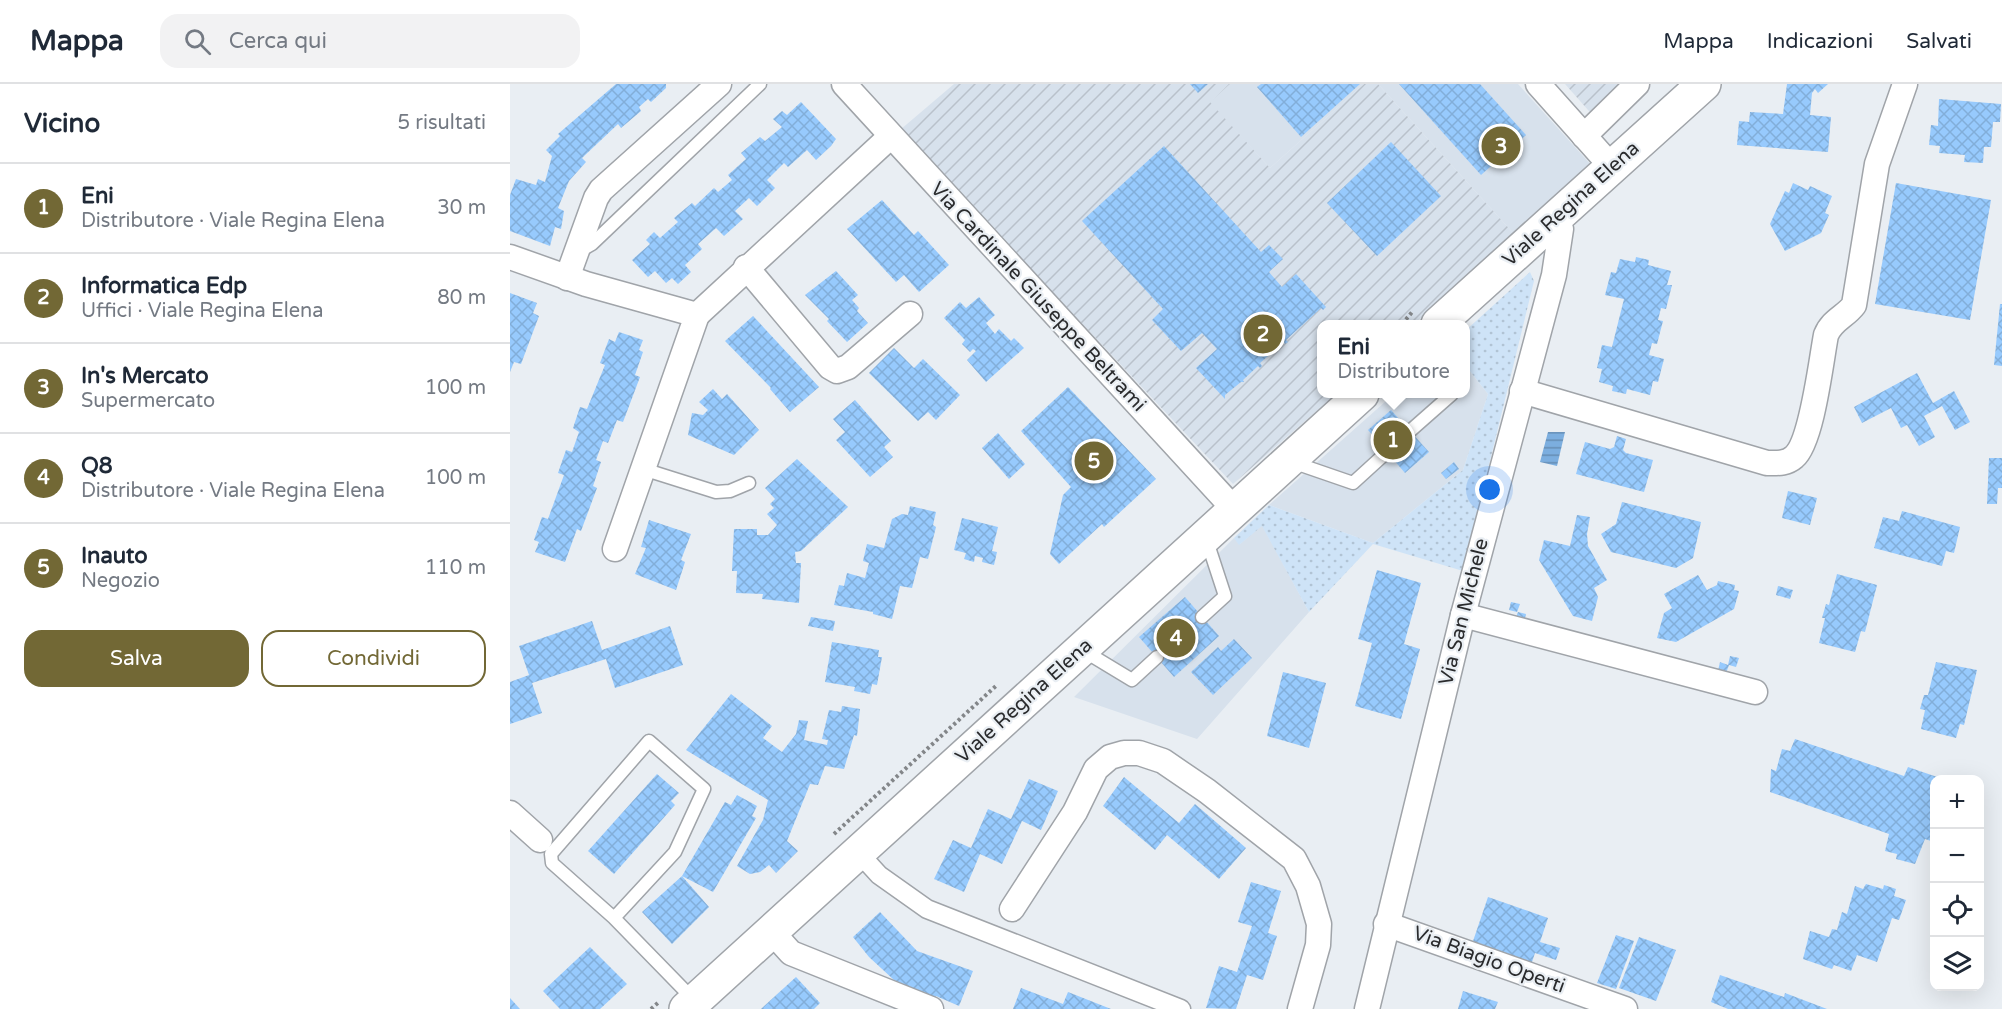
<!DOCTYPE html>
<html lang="it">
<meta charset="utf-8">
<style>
:root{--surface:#fff;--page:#f2f2f3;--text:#1f2937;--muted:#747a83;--line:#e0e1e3;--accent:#726835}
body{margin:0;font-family:"Varela Round",sans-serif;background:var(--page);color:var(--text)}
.controls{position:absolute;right:18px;bottom:18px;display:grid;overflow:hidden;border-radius:12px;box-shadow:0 6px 24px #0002}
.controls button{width:54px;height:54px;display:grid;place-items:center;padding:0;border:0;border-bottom:2px solid var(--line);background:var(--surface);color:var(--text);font:30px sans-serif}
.you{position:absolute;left:980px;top:406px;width:21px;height:21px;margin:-15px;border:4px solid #fff;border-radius:50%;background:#1a73e8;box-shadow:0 0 0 9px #1a73e833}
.badge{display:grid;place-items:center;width:39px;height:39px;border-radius:50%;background:var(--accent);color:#fff;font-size:20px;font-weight:700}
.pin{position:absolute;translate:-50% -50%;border:3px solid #fff;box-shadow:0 2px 6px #0006}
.popup{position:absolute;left:807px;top:236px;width:153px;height:78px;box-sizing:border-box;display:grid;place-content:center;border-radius:12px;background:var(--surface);filter:drop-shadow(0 2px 4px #0005);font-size:20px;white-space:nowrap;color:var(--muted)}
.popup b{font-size:22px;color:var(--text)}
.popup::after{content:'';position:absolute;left:50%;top:100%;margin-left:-12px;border:12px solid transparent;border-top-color:var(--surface)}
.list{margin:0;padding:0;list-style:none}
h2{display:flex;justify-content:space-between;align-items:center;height:78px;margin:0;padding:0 24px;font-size:26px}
h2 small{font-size:20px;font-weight:400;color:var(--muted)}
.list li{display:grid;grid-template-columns:39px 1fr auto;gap:18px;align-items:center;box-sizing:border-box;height:90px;padding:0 24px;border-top:2px solid var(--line)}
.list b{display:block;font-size:22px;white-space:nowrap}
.list p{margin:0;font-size:20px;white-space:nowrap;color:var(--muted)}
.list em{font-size:20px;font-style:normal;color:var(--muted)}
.actions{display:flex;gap:12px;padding:18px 24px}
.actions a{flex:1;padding:14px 0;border:2px solid var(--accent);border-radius:18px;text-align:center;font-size:21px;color:var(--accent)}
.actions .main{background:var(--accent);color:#fff}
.icon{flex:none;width:33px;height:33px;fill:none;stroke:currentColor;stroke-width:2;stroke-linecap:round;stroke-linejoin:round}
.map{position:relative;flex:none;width:1492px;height:925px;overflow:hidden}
header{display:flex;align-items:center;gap:36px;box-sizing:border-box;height:84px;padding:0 30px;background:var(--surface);border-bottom:2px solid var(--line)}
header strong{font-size:28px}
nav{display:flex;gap:33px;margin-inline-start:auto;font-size:21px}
.search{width:420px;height:54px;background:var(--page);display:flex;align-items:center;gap:15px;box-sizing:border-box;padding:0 21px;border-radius:18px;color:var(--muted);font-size:22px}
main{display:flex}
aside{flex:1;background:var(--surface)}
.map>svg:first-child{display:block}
.built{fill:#d7e1ec}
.industrial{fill:url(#industrial-furrows)}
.grass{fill:url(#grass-dots)}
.water{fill:url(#water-rules)}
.building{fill:url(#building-cross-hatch)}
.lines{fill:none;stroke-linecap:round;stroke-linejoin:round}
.service-casing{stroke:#a0a4a9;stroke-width:15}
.pedestrian-casing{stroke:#a0a4a9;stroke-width:21}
.minor-casing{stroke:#a0a4a9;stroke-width:27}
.secondary-casing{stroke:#a0a4a9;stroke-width:36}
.path{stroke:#838689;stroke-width:4;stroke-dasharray:3 3;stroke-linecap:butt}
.service{stroke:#fff;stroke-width:12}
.pedestrian{stroke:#fff;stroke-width:18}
.minor{stroke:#fff;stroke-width:24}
.secondary{stroke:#fff;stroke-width:33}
.labels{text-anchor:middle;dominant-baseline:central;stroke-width:4.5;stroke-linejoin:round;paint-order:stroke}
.street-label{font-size:20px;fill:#2a2b2d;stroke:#e9eef3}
</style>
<header>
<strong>Mappa</strong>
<div class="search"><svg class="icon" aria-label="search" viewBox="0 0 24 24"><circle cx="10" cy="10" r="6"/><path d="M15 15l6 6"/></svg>Cerca qui</div>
<nav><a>Mappa</a><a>Indicazioni</a><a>Salvati</a></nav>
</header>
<main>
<aside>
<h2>Vicino<small>5 risultati</small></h2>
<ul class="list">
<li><span class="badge">1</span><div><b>Eni</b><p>Distributore · Viale Regina Elena</p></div><em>30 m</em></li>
<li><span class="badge">2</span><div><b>Informatica Edp</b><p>Uffici · Viale Regina Elena</p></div><em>80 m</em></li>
<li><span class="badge">3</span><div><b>In's Mercato</b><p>Supermercato</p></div><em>100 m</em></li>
<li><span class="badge">4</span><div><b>Q8</b><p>Distributore · Viale Regina Elena</p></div><em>100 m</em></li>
<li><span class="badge">5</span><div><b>Inauto</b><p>Negozio</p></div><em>110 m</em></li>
</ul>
<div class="actions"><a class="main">Salva</a><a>Condividi</a></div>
</aside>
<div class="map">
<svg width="1492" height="925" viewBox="0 0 1492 925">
<defs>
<pattern id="industrial-furrows" width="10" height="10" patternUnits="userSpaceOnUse" patternTransform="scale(1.5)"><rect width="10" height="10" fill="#d7e1ec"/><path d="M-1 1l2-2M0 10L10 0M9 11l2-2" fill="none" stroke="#b9c1cb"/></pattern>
<pattern id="grass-dots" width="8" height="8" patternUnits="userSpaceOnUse" patternTransform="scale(1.5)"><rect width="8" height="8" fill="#cee3f7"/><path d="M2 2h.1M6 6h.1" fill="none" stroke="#b1c3d4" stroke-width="1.8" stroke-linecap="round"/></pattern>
<pattern id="water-rules" width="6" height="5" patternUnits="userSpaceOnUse" patternTransform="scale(1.5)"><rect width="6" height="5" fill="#7caedf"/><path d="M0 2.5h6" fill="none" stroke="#668eb5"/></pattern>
<pattern id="building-cross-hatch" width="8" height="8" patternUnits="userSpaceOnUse" patternTransform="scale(1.5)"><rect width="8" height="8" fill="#97cafd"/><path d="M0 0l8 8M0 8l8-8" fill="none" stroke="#82aed9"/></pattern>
</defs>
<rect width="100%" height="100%" fill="#e9eef3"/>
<!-- built -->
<g class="built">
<path d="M720 0H854L760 84 699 18Z"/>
<path d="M868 0H1008L1083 83 1005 151Z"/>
<path d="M955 281 978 310 953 386 863 459 759 421 884 310H955Z"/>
<path d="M752 441 799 528 687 655 564 613 724 454 730 460Z"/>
</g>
<!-- industrial -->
<g class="industrial">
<path d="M444 0H720L700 18 760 84 854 0H868L1005 151 904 240H811V310H826L723 400 390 46Z"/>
<path d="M1055 0H1121L1086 35Z"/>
</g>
<!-- grass -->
<path class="grass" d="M1020 188 1024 197 953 487 863 460 799 528 752 442 729 461 724 454 759 421 863 459 953 386 978 310 955 281V247Z"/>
<!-- water -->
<path class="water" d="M1038 348H1055L1047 382 1030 378Z"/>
<!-- building -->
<g class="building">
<path d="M106 0H156V4L141 18 138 15 129 23 131 27 111 44 108 40 72 74 76 78 59 97 48 124 54 127 51 145 45 143 40 162 0 147V111L6 95 26 101 28 95 35 98 42 72 36 66 50 52 48 50Z"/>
<path d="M680 0H698L688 9Z"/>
<path d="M751 0H850L791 53 747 3Z"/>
<path d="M889 0H970L1016 51 971 91Z"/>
<path d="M1277 0H1318L1308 9 1305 5 1302 9 1300 31 1321 33 1318 68 1227 61 1229 37 1239 38 1240 28 1273 30Z"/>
<path d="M1429 15 1491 20 1490 38H1483L1481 63H1474L1473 79 1454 78 1455 71 1429 69 1430 62 1419 61 1421 41 1428 42Z"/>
<path d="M291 18 326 55 321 62 306 76 297 66 278 83 274 79 257 96 265 104 247 122 239 114 225 127 233 135 214 152 206 144 188 160 192 165 175 181 181 188 168 200 162 194 156 199 145 187 138 193 122 176 140 160 136 156 144 148 150 154 168 138 164 134 182 119 185 122 204 104 208 108 222 96 218 91 236 75 231 69 250 53 255 57 272 43 263 35 272 27 277 31Z"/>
<path d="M881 58 931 112 867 172 817 119Z"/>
<path d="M654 62 751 168 759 161 773 175 759 188 772 203 786 190 816 223 813 226 811 224 776 256 778 258 775 260 774 258 750 279 752 282 750 284 748 282 733 296 734 298H731L715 311V315L686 284 707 265 692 249 671 267 642 236 653 225 572 137Z"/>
<path d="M1283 99 1298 106 1300 102 1322 112 1315 129 1319 131 1311 149 1275 167 1260 140 1275 107 1279 109Z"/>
<path d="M1386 99 1481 116 1460 236 1365 220Z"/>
<path d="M372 116 404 151 408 147 439 181 409 208 394 191 386 198 337 145Z"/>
<path d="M1126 173 1139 176 1138 181 1161 187 1157 201H1162L1156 225 1151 224 1148 236 1153 237 1147 260 1142 259 1139 271 1154 275 1148 298 1143 297 1140 311 1117 305 1116 310 1102 307 1103 302 1089 298 1092 285 1087 284 1092 261 1102 263 1114 215 1095 211 1101 188 1106 189 1110 175 1125 178Z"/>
<path d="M326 187 348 211 342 216 349 224 347 227 358 239 337 258 317 237 319 235 295 211Z"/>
<path d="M0 209 27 219 23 229 29 232 11 280 4 278 0 288Z"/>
<path d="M469 213 485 231 476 239 485 250 489 245 501 257 504 254 514 264 476 298 457 276 466 267 463 265 460 268 452 260 455 256 434 234 450 218 456 224Z"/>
<path d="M1490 220H1492V282L1484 281Z"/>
<path d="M243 232 309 303 280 328 260 305 261 304 215 257Z"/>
<path d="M109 248 133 256 129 266 133 268 125 291 130 293 113 338 107 336 98 359 93 357 86 376 91 378 83 402 87 404 71 447 67 445 55 478 25 468 29 458 24 456 32 433 38 435 54 391 48 389 56 366 62 368 69 348 63 344 70 323 77 325 95 281 90 279 99 255 105 258Z"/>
<path d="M384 264 404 284 413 275 450 311 426 336 418 328 408 337 359 289Z"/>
<path d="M1407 289 1423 319 1444 307 1460 338 1445 346 1432 322 1414 332 1425 353 1409 362 1397 341 1391 344 1381 324 1352 339 1344 323Z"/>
<path d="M558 303 646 395 594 443 592 440 549 480 540 470 553 411 561 403 511 347Z"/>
<path d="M203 305 212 315 217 310 249 346 224 371 178 351 182 329 193 331 198 326 189 318Z"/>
<path d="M345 316 381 357 374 363 383 373 360 393 326 356 335 348 323 335Z"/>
<path d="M881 326 919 368 895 389 858 346Z"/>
<path d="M488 349 515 380 499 395 472 364Z"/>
<path d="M1107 352 1116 355 1113 366 1116 369 1143 376 1134 408 1066 390 1075 358 1100 365 1104 363Z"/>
<path d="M1479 374H1492V404H1488L1487 420H1477Z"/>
<path d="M287 375 338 423 291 467 285 468 286 479H291L289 519 252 515 253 510 226 509 227 487H222L224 445H247V451H258L267 441 257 430 264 424 260 420 265 415 255 404Z"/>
<path d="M944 378 949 385 936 395 931 389Z"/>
<path d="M1278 407 1307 414 1300 441 1272 434Z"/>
<path d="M1112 418 1191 438 1183 474 1166 484 1101 468 1091 450 1106 440Z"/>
<path d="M400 422 426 428 423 441 426 443 418 475 410 473 402 504 390 502 382 535 363 530V528L324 521 329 501 334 502 337 489 355 494 359 479 353 477 357 460 374 464 382 435 392 430 398 431Z"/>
<path d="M1392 427 1450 443 1444 469 1436 467 1432 482 1364 464 1373 433 1389 437Z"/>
<path d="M1067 431 1080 433 1077 450 1078 462 1097 496 1084 504 1088 513 1082 537 1063 532 1029 476 1034 456 1060 462Z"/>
<path d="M452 434 488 443 482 467 487 468 484 481 472 478 473 474 465 472 464 478 454 475 456 469 444 466Z"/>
<path d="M139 436 181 450 171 476 175 478 166 506 125 490 136 464 131 463Z"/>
<path d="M867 486 911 499 894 560 910 565 891 635 845 622 862 559 848 555Z"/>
<path d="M1327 490 1367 501 1355 548 1351 547 1345 568 1309 559 1315 534H1312L1316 520 1319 521Z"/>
<path d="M1188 491 1197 506 1207 501 1208 497 1225 501 1224 506 1229 507 1224 525 1166 558 1147 554 1154 529 1162 524 1154 510Z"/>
<path d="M1268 502 1283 506 1280 515 1266 511Z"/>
<path d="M675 513 709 552 664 593 629 553Z"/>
<path d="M1001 518 1010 520 1007 528 999 526Z"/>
<path d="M1008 528 1016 530 1014 538 1005 536Z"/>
<path d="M301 533 325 537 323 547 298 542Z"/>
<path d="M82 537 92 566 160 542 173 581 105 604 96 575 22 599 32 629 0 640V598L19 591 9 562Z"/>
<path d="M724 555 742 574 703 611 681 588 708 563 711 567Z"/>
<path d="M322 558 369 566 368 573H372L367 601 362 600 360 610 344 607 345 603 315 598Z"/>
<path d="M1220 572 1229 574 1226 583 1219 581 1216 589 1208 587 1210 578 1218 581Z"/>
<path d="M1426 578 1467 586 1454 641 1450 640 1446 654 1411 645 1415 626 1410 625 1414 611H1418Z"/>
<path d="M773 588 816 599 799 664 757 652Z"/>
<path d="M221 610 262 642 253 654 272 668 286 650 289 636 298 637 294 656 317 661 318 656 312 655 319 626 331 628 332 622 350 625 347 652 344 651 334 685 315 682 308 701 300 700 277 757 288 767 266 789 259 781 250 788 240 790 227 782 253 736 258 716 176 666Z"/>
<path d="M1285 655 1394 692 1398 683 1433 695 1424 696V758L1415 755 1405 780 1386 775 1387 770 1375 767 1379 750 1260 708 1261 685 1266 687 1272 665 1280 667Z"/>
<path d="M147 690 169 709 161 717 165 721 104 790 78 767Z"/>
<path d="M614 693 669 739 685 720 736 764 709 795 657 751 645 766 593 722Z"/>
<path d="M519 695 548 707 531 746 512 737 492 780 470 770 454 808 424 795 443 756 461 764 478 725 501 735Z"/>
<path d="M227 711 247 722 242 732 246 734 203 808 172 792 199 823 162 860 132 828 172 792 215 718 221 721Z"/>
<path d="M741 798 771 807 758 849 767 852 753 896 737 891 726 925 696 924 709 882 727 888 742 842 728 838Z"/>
<path d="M1356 800 1373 805 1374 801 1386 805 1384 812 1396 816 1389 836 1382 834 1367 878 1347 871 1341 887 1324 881 1322 885 1293 875 1300 847 1319 853 1322 845 1327 846 1332 828 1337 830 1345 802 1353 805Z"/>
<path d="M978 813 1038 834 1030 858 1050 864 1046 876 1025 869 1020 884 961 863Z"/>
<path d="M370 828 407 867 463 887 449 922 426 912 425 915 384 896 359 873 343 853Z"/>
<path d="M1106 851 1124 857 1106 905 1087 899Z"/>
<path d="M1129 853 1166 866 1146 917 1109 904Z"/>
<path d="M80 863 117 900 90 925H50L33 907Z"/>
<path d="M1210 891 1274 913 1275 909 1317 925H1218L1201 918Z"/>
<path d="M286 893 310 919 304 925H251Z"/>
<path d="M511 904 553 920 558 908 601 925H503Z"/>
<path d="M953 907 988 918 985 925H948Z"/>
<path d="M0 914 10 925H0Z"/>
</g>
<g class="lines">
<defs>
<g id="service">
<path d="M68 168 82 160 250 0"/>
<path d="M900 347 942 310"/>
<path d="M782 378 843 399 877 368"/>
<path d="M133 385 206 408 220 407 239 399"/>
<path d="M692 533 715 512 696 454"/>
<path d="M574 567 622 596 647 573"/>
<path d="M104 834 165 768 194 705 139 657 41 770 42 779 104 834 184 916"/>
</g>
<path id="pedestrian" d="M348 768 369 791 417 825 671 925"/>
<g id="minor">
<path d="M334 0 724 425"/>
<path d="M1028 0 1102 83"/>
<path d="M1074 52 1127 0"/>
<path d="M0 173 76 200 187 231 105 465"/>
<path d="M236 183 320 283 327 287 338 283 400 230"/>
<path d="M57 194 86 114 91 106 209 0"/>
<path d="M187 231 381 52"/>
<path d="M1012 307 1257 379C1267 379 1276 380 1284 373 1302 358 1311 277 1316 251 1322 236 1335 233 1344 221L1367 80 1395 0"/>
<path d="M953 531 1245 608"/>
<path d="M0 729 30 756"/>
<path d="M502 825 565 728 586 685 600 673 614 669H629L653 677 697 707 784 775 798 802 809 840 808 861 790 925"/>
<path d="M876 840 1115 925"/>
<path d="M262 848 281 869 421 925"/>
<path d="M857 925 953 531 1044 191 1051 145 1046 132"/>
</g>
<g id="secondary">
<path d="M928 240 1194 0"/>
<path d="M176 925 852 310"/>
</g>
</defs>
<!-- service casing -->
<use href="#service" class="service-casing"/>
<!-- pedestrian casing -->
<use href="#pedestrian" class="pedestrian-casing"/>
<!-- minor casing -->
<use href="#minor" class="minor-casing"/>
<!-- secondary casing -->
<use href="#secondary" class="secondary-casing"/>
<!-- path -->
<g class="path">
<path d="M892 240 903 227"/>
<path d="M324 750 487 601"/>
<path d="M141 925 149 918"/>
</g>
<!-- service -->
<use href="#service" class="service"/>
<!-- pedestrian -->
<use href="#pedestrian" class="pedestrian"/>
<!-- minor -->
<use href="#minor" class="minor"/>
<!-- secondary -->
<use href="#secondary" class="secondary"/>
</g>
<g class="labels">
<!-- street labels -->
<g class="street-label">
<text transform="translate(1061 120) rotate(-42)">Viale Regina Elena</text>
<text transform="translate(528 213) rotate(47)">Via Cardinale Giuseppe Beltrami</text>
<text transform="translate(954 528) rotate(-76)">Via San Michele</text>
<text transform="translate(514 617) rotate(-42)">Viale Regina Elena</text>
<text transform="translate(979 876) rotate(20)">Via Biagio Operti</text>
</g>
</g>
</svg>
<div class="controls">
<button>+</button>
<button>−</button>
<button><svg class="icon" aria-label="locate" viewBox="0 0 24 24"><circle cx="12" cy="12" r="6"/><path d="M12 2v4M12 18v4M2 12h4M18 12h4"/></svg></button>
<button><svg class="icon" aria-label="layers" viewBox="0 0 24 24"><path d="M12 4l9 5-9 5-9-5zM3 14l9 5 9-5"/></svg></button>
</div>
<div class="you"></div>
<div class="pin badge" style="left:883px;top:356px">1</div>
<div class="popup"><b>Eni</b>Distributore</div>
<div class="pin badge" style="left:753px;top:250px">2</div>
<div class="pin badge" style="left:991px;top:62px">3</div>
<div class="pin badge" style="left:666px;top:554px">4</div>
<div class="pin badge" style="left:584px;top:377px">5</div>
</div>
</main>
